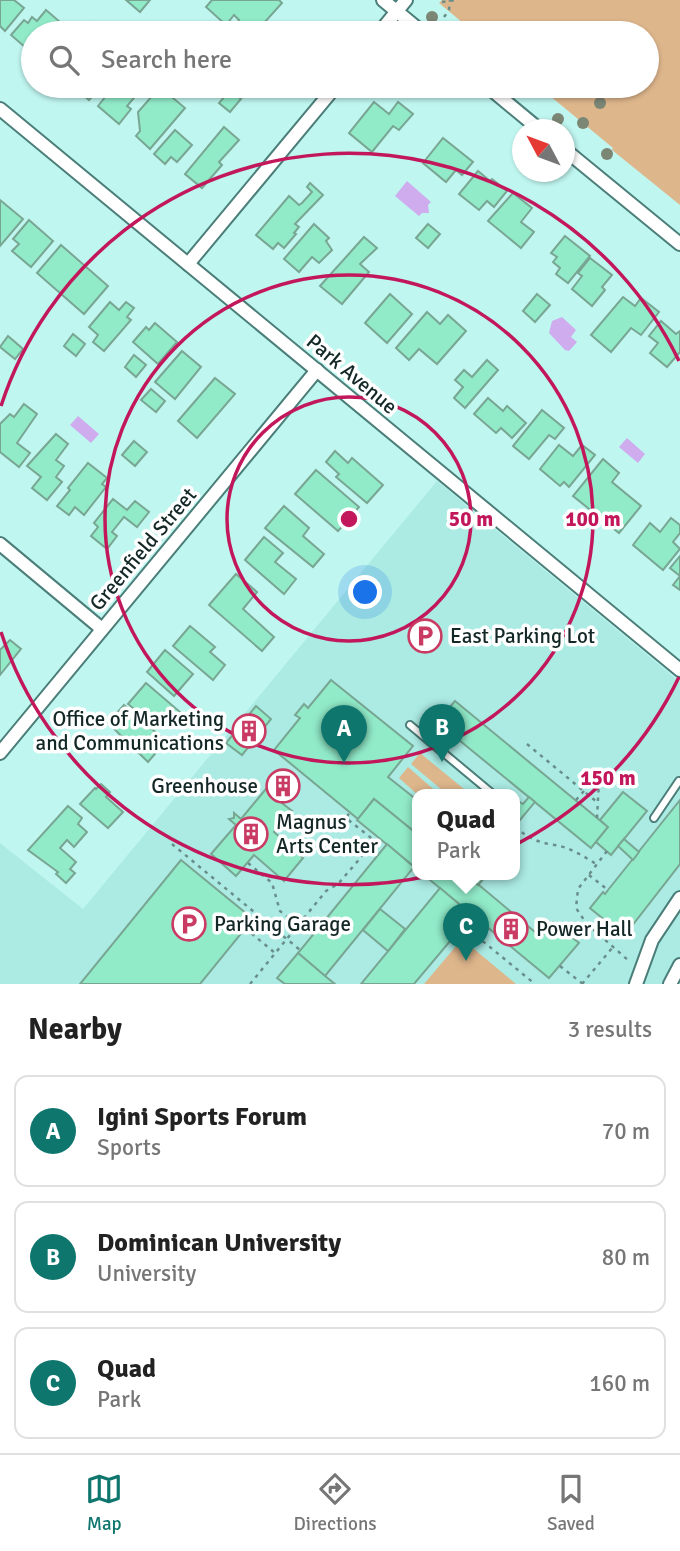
<!DOCTYPE html>
<style>
:root{--surface:#fff;--page:#f2f2f2;--text:#222;--muted:#767676;--line:#e0e0e0;--accent:#0f766e}
body{margin:0;font-family:Signika,sans-serif;background:var(--page);color:var(--text)}
.compass{position:absolute;left:512px;top:119px;width:63px;height:63px;border-radius:50%;background:var(--surface);box-shadow:0 2px 5px #0004;rotate:311deg}
.you{position:absolute;left:366px;top:593px;width:24px;height:24px;margin:-18px;border:5px solid #fff;border-radius:50%;background:#1a73e8;box-shadow:0 0 0 10px #1a73e833}
.badge{display:grid;place-items:center;width:46px;height:46px;border-radius:50%;background:var(--accent);color:#fff;font-size:23px;font-weight:700}
.pin{position:absolute;translate:-50% -58px;filter:drop-shadow(0 2px 4px #0008)}
.pin::after{content:'';position:absolute;top:37px;width:24px;height:21px;background:inherit;clip-path:polygon(0 0,100% 0,50% 100%)}
.popup{position:absolute;left:412px;top:789px;width:108px;height:91px;box-sizing:border-box;display:grid;place-content:center;border-radius:14px;background:var(--surface);filter:drop-shadow(0 2px 5px #0005);font-size:23px;white-space:nowrap;color:var(--muted)}
.popup b{font-size:26px;color:var(--text)}
.popup::after{content:'';position:absolute;left:50%;top:100%;margin-left:-14px;border:14px solid transparent;border-top-color:var(--surface)}
.list{margin:0;padding:0;list-style:none}
h2{display:flex;justify-content:space-between;align-items:center;height:91px;margin:0;padding:0 28px;font-size:30px}
h2 small{font-size:23px;font-weight:400;color:var(--muted)}
.list li{display:grid;grid-template-columns:46px 1fr auto;gap:21px;align-items:center;box-sizing:border-box;height:112px;margin:0 14px 14px;padding:0 14px;border:2px solid var(--line);border-radius:14px}
.list b{display:block;font-size:26px;white-space:nowrap}
.list p{margin:0;font-size:23px;white-space:nowrap;color:var(--muted)}
.list em{font-size:23px;font-style:normal;color:var(--muted)}
.icon{flex:none;width:38px;height:38px;fill:none;stroke:currentColor;stroke-width:2;stroke-linecap:round;stroke-linejoin:round}
.map{position:relative;flex:none;width:680px;height:984px;overflow:hidden}
.search{position:absolute;background:var(--surface);box-shadow:0 2px 5px #0004;left:21px;right:21px;top:21px;height:77px;display:flex;align-items:center;gap:18px;box-sizing:border-box;padding:0 24px;border-radius:38px;color:var(--muted);font-size:26px}
.sheet{height:469px;background:var(--surface)}
nav{display:flex;justify-content:space-around;align-items:center;box-sizing:border-box;height:98px;border-top:2px solid var(--line);background:var(--surface);font-size:19px;color:var(--muted)}
nav a{display:grid;justify-items:center;gap:4px}
nav .on{color:var(--accent)}
.map>svg:first-child{display:block}
.built{fill:#abebe4;fill-rule:evenodd}
.green{fill:#deb68c}
.water{fill:#ceacee}
.building{fill:#91ebc9;stroke:#79a693;stroke-width:2}
.lines{fill:none;stroke-linecap:round;stroke-linejoin:round}
.service-casing{stroke:#4b7e79;stroke-width:10}
.minor-casing{stroke:#4b7e79;stroke-width:16}
.path{stroke:#6a8f8b;stroke-width:2.5;stroke-dasharray:3.5 5;stroke-linecap:butt}
.service{stroke:#fff;stroke-width:6}
.minor{stroke:#fff;stroke-width:12}
.tree{fill:#7b8675}
.ring{fill:none;stroke:#c2185b;stroke-width:3.5}
.labels{text-anchor:middle;dominant-baseline:central;stroke-width:7;stroke-linejoin:round;paint-order:stroke}
.street-label{font-size:21px;fill:#132826;stroke:#fff}
.poi-label{font-size:21px;fill:#132826;stroke:#fff;text-anchor:start}
.centre{fill:#c2185b;stroke:#fff;stroke-width:3.5}
.ring-label{font-size:21px;text-anchor:middle;font-weight:bold;fill:#c2185b;stroke:#fff;stroke-width:7;stroke-linejoin:round;paint-order:stroke}
</style>
<div class="map">
<svg width="680" height="984" viewBox="0 0 680 984">
<rect width="100%" height="100%" fill="#c0f6f0"/>
<!-- built -->
<path class="built" d="M437 481 680 682V984H0V843L83 909ZM417 795H515V875H417Z"/>
<!-- green -->
<g class="green">
<path d="M442 0H680V205L612 150 613 148 538 86H647V33H475L439 3Z"/>
<path d="M420 753 464 789 459 795H448L411 764Z"/>
<path d="M408 767 440 795H418L399 778Z"/>
<path d="M462 939 516 984H424Z"/>
</g>
<!-- water -->
<g class="water">
<path d="M407 181 431 202 428 205 429 213H422L419 216 395 196Z"/>
<path d="M562 317 576 330 571 337 577 342 569 351 565 350 549 333 552 321Z"/>
<path d="M78 416 99 434 91 443 70 425Z"/>
<path d="M627 438 645 454 638 463 619 447Z"/>
</g>
<!-- building -->
<g class="building">
<path d="M0 0H14L24 8 5 31 0 26Z"/>
<path d="M126 0H150L140 12Z"/>
<path d="M212 0H279L282 3 255 33 238 22 239 20 234 15 226 25 206 7Z"/>
<path d="M46 10 60 22 51 33H33V54L11 35 24 20 28 23 32 17 37 21Z"/>
<path d="M91 22 104 33H81Z"/>
<path d="M68 24 77 32 61 33Z"/>
<path d="M310 25 319 33H303Z"/>
<path d="M73 86H102L89 100Z"/>
<path d="M122 86H130L138 93 127 106 131 109 119 124 98 106 110 91 114 95Z"/>
<path d="M160 87 185 108 150 149 136 136 140 131 138 112Z"/>
<path d="M230 90 241 99 230 112 219 103Z"/>
<path d="M374 102 389 114 398 102 413 114 399 130 393 126 372 152 349 133Z"/>
<path d="M224 127 239 140 219 162 222 165 202 188 185 174Z"/>
<path d="M175 130 192 145 177 162 171 157 165 164 154 154Z"/>
<path d="M443 138 473 162 462 175 456 170 446 182 423 163Z"/>
<path d="M478 171 490 181 492 179 507 191 494 207 487 201 479 210 459 194Z"/>
<path d="M310 183 323 195 295 224 299 227 294 233 296 234 284 248 278 243 273 249 256 235 289 196 299 205 302 203 312 192 307 187Z"/>
<path d="M513 193 532 208 521 222 534 232 521 248 488 221Z"/>
<path d="M0 200 23 219 0 246Z"/>
<path d="M29 220 53 241 31 267 12 251 19 244 13 239Z"/>
<path d="M314 224 329 238 326 241 332 250 319 263 312 257 299 272 284 259Z"/>
<path d="M428 224 440 234 428 248 416 238Z"/>
<path d="M565 236 590 256 568 283 556 274 560 268 553 262 557 257 551 253Z"/>
<path d="M364 237 377 248 360 264 369 272 342 304 320 286Z"/>
<path d="M61 245 108 286 84 314 37 273Z"/>
<path d="M590 258 612 275 602 287 605 290 592 306 572 289 582 276 578 273Z"/>
<path d="M390 294 412 314 387 343 365 323Z"/>
<path d="M537 294 550 305 535 322 523 311Z"/>
<path d="M623 297 635 306 641 298 659 312 641 335 631 328 611 352 591 335Z"/>
<path d="M110 302 119 310 126 302 134 308 127 317 131 320 104 351 93 342 98 335 89 327Z"/>
<path d="M427 312 440 324 448 315 466 331 437 364 419 349 409 360 396 348Z"/>
<path d="M661 321 676 334 680 331V352L667 367 650 353 658 343 649 336Z"/>
<path d="M155 323 177 342 158 364 133 342 146 327 149 330Z"/>
<path d="M73 334 85 344 76 356 64 346Z"/>
<path d="M8 336 23 349 15 359 0 347Z"/>
<path d="M182 351 201 367 175 399 155 382Z"/>
<path d="M134 355 146 365 136 377 125 367Z"/>
<path d="M487 360 498 370 465 408 454 398 463 387 455 380 464 370 472 377Z"/>
<path d="M215 378 235 394 197 438 178 421Z"/>
<path d="M151 389 165 401 156 412 141 400Z"/>
<path d="M488 398 503 411 507 406 526 423 512 438 501 428 496 433 474 414Z"/>
<path d="M24 404 37 414 17 443 30 453 19 467 0 452V424L10 414 14 417Z"/>
<path d="M542 410 564 428 555 439 549 435 529 459 513 446Z"/>
<path d="M56 434 68 444 56 460 64 466 56 477 62 482 47 500 32 488 41 477 27 466Z"/>
<path d="M134 441 147 452 135 466 122 455Z"/>
<path d="M559 445 573 456 582 445 595 455 569 487 564 482 560 486 540 469Z"/>
<path d="M335 451 348 463 352 458 383 485 367 503 336 477 339 474 326 462Z"/>
<path d="M603 459 619 473 612 482 641 506 619 533 573 496Z"/>
<path d="M88 463 107 478 102 484 106 487 84 515 75 507 69 515 57 506 70 490 68 488Z"/>
<path d="M316 470 359 507 338 531 295 494Z"/>
<path d="M113 499 127 510 135 501 149 512 137 527 124 517 112 532 117 536 107 549 91 536 98 527 94 523Z"/>
<path d="M284 506 309 528 303 536 324 554 313 567 265 528Z"/>
<path d="M671 518 680 525V533L673 542 680 549 663 570 633 545 650 523 660 532Z"/>
<path d="M264 537 283 553 275 562 296 579 284 594 245 560Z"/>
<path d="M680 556V590L673 585 680 576 670 568Z"/>
<path d="M236 574 257 592 243 609 274 637 262 651 209 605Z"/>
<path d="M190 626 215 647 210 652 225 665 213 680 173 646Z"/>
<path d="M10 640 21 649 0 675V650Z"/>
<path d="M165 650 193 674 174 696 147 672Z"/>
<path d="M331 680 413 746 388 777 417 800V834L374 799 358 819 274 750 300 718 295 715 304 704 308 708Z"/>
<path d="M146 683 180 712 175 718 169 713 156 727 128 704Z"/>
<path d="M455 701 608 827 591 848 437 722Z"/>
<path d="M124 705 166 741 148 762 108 723Z"/>
<path d="M256 706 271 719 242 755 226 743Z"/>
<path d="M279 774 295 788 286 798 270 784Z"/>
<path d="M101 784 110 792 106 797 123 812 108 828 80 804 95 788 96 789Z"/>
<path d="M270 784 286 798 282 803 292 811 274 832 303 858 284 881 254 855 236 876 211 854 236 825 229 819 234 818V813L241 819Z"/>
<path d="M623 792 647 811 611 855 596 842 608 827 600 820Z"/>
<path d="M529 797 535 802 515 826V799L523 804Z"/>
<path d="M374 799 417 834V869L357 820Z"/>
<path d="M680 800V864L624 936 590 908 603 892 605 894 608 890Z"/>
<path d="M68 806 82 818 78 824 87 832 74 847 67 840 60 848 76 862 70 869 75 873 66 883 56 874 58 872 28 850Z"/>
<path d="M624 839 639 852 633 860 618 846Z"/>
<path d="M387 844 414 867 325 976 298 953Z"/>
<path d="M181 860 253 919 200 984H80Z"/>
<path d="M424 875H467L541 937 553 922 579 943 549 978Z"/>
<path d="M467 875H487L478 885Z"/>
<path d="M440 888 472 915 414 984H361Z"/>
<path d="M380 909 405 929 388 951 363 930Z"/>
<path d="M298 953 325 976 335 984H285L277 978Z"/>
</g>
<g class="lines">
<defs>
<g id="service">
<path d="M410 725 494 795"/>
<path d="M654 818 679 781"/>
</g>
<g id="minor">
<path d="M383 0 423 33"/>
<path d="M379 33 406 0"/>
<path d="M487 86 540 130"/>
<path d="M0 109 680 670"/>
<path d="M564 149 680 244"/>
<path d="M188 264 336 86"/>
<path d="M0 544 102 629"/>
<path d="M0 753 317 370"/>
<path d="M636 984 652 940 680 898"/>
<path d="M670 984 680 965"/>
</g>
</defs>
<!-- service casing -->
<use href="#service" class="service-casing"/>
<!-- minor casing -->
<use href="#minor" class="minor-casing"/>
<!-- path -->
<g class="path">
<path d="M442 2 455 0"/>
<path d="M444 17 449 10 450 0"/>
<path d="M527 744 598 803"/>
<path d="M576 800 584 791"/>
<path d="M597 818 599 781"/>
<path d="M515 827C528 838 539 843 555 845 569 847 585 857 596 864"/>
<path d="M172 844 300 950"/>
<path d="M607 851 578 889 576 908 586 923 629 961"/>
<path d="M248 863 272 883 280 911 298 925"/>
<path d="M589 875 608 890"/>
<path d="M463 925 535 984"/>
<path d="M245 928 275 953"/>
<path d="M560 966 583 984"/>
<path d="M250 984 326 891 338 884 375 841 346 818 350 812"/>
<path d="M582 984 613 947"/>
</g>
<!-- service -->
<use href="#service" class="service"/>
<!-- minor -->
<use href="#minor" class="minor"/>
</g>
<!-- trees -->
<g class="tree">
<circle cx="432" cy="17" r="6"/>
<circle cx="565" cy="92" r="6"/>
<circle cx="600" cy="103" r="6"/>
<circle cx="558" cy="119" r="6"/>
<circle cx="583" cy="123" r="6"/>
<circle cx="607" cy="154" r="6"/>
</g>
<!-- distance rings -->
<g class="ring">
<circle cx="349" cy="519" r="122"/>
<circle cx="349" cy="519" r="244"/>
<path d="M679 677A366 366 0 0 1 1 632M1 406A366 366 0 0 1 679 361"/>
</g>
<!-- icons -->
<defs>
<symbol id="parking-ring" viewBox="-11 -11 22 22"><circle r="9.5" fill="#fff" stroke="#ca3b64" stroke-width="1.5"/><path d="M-3.5-5.5H1a3.5 3.5 0 0 1 0 7H-1V5.5H-3.5ZM-1-3.4V-.6H.8a1.4 1.4 0 0 0 0-2.8Z" fill="#ca3b64"/></symbol>
<symbol id="building-ring" viewBox="-11 -11 22 22"><circle r="9.5" fill="#fff" stroke="#ca3b64" stroke-width="1.5"/><path d="M-4-6H4V6H1V3H-1V6H-4ZM-2.5-4.3h1.7v1.8h-1.7ZM.8-4.3h1.7v1.8H.8ZM-2.5-1h1.7V.8h-1.7ZM.8-1h1.7V.8H.8Z" fill="#ca3b64"/></symbol>
</defs>
<g fill-rule="evenodd">
<use href="#parking-ring" x="406" y="617" width="38" height="38"/>
<use href="#building-ring" x="230" y="712" width="38" height="38"/>
<use href="#building-ring" x="264" y="767" width="38" height="38"/>
<use href="#building-ring" x="232" y="815" width="38" height="38"/>
<use href="#parking-ring" x="170" y="905" width="38" height="38"/>
<use href="#building-ring" x="492" y="910" width="38" height="38"/>
</g>
<g class="labels">
<!-- street labels -->
<g class="street-label">
<text transform="translate(352 374) rotate(40)">Park Avenue</text>
<text transform="translate(143 549) rotate(-50)">Greenfield Street</text>
</g>
<!-- poi labels -->
<g class="poi-label">
<text x="450" y="636">East Parking Lot</text>
<text x="224" y="719" text-anchor="end">Office of Marketing<tspan x="224" dy="24">and Communications</tspan></text>
<text x="258" y="786" text-anchor="end">Greenhouse</text>
<text x="276" y="822">Magnus<tspan x="276" dy="24">Arts Center</tspan></text>
<text x="214" y="924">Parking Garage</text>
<text x="536" y="929">Power Hall</text>
</g>
</g>
<circle cx="349" cy="519" r="10" class="centre"/>
<g class="ring-label">
<text x="471" y="526">50 m</text>
<text x="593" y="526">100 m</text>
<text x="608" y="785">150 m</text>
</g>
</svg>
<svg class="compass" viewBox="-18 -18 36 36"><path d="M0-13l5 13h-10z" fill="#e53935"/><path d="M0 13l5-13h-10z" fill="#767676"/></svg>
<div class="you"></div>
<div class="pin badge" style="left:344px;top:763px">A</div>
<div class="pin badge" style="left:442px;top:762px">B</div>
<div class="pin badge" style="left:466px;top:961px">C</div>
<div class="popup"><b>Quad</b>Park</div>
<div class="search"><svg class="icon" aria-label="search" viewBox="0 0 24 24"><circle cx="10" cy="10" r="6"/><path d="M15 15l6 6"/></svg>Search here</div>
</div>
<section class="sheet">
<h2>Nearby<small>3 results</small></h2>
<ul class="list">
<li><span class="badge">A</span><div><b>Igini Sports Forum</b><p>Sports</p></div><em>70 m</em></li>
<li><span class="badge">B</span><div><b>Dominican University</b><p>University</p></div><em>80 m</em></li>
<li><span class="badge">C</span><div><b>Quad</b><p>Park</p></div><em>160 m</em></li>
</ul>
</section>
<nav>
<a class="on"><svg class="icon" aria-label="map" viewBox="0 0 24 24"><path d="M3 6l6-2 6 2 6-2v14l-6 2-6-2-6 2zM9 4v14M15 6v14"/></svg>Map</a>
<a><svg class="icon" aria-label="directions" viewBox="0 0 24 24"><path d="M12 3l9 9-9 9-9-9zM9 14v-3h6M13 9l2 2-2 2"/></svg>Directions</a>
<a><svg class="icon" aria-label="saved" viewBox="0 0 24 24"><path d="M7 4h10v16l-5-4-5 4z"/></svg>Saved</a>
</nav>
